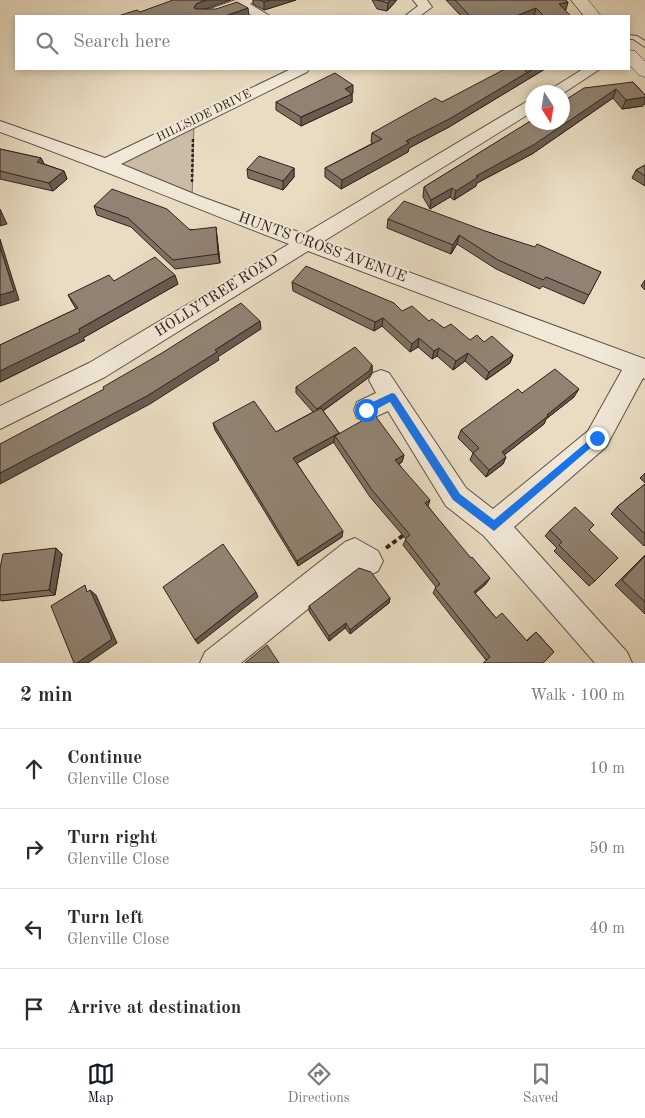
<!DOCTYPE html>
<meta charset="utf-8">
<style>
:root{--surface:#fff;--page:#f2f2f3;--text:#2b2b33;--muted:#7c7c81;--line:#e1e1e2;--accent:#111827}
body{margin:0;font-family:"Old Standard TT",serif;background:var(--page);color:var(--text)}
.compass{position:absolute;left:525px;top:85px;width:45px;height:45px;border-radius:50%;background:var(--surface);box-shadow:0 2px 8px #0003;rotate:168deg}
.stop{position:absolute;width:15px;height:15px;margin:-11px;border:4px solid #1a73e8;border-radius:50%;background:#fff}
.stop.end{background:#1a73e8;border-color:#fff;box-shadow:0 1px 5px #0008}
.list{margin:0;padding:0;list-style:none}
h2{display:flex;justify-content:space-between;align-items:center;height:65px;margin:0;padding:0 20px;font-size:21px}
h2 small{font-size:16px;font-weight:400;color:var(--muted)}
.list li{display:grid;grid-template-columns:32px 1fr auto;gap:15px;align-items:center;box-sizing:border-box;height:80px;padding:0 20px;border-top:1px solid var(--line)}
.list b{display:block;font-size:19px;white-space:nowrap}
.list p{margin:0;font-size:16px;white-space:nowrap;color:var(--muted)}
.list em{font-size:16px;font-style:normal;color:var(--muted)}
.icon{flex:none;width:28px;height:28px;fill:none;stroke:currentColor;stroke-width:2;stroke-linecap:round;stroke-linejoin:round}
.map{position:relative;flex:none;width:645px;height:663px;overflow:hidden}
.search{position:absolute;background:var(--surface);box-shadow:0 2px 8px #0003;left:15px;right:15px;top:15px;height:55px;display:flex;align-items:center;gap:12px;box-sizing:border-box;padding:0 18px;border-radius:0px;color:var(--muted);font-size:19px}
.sheet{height:385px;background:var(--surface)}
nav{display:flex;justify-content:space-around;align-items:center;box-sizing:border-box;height:70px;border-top:1px solid var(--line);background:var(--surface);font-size:14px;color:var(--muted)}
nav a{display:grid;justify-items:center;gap:2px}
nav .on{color:var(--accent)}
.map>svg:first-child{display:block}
.green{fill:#cabca6;stroke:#7e6f62}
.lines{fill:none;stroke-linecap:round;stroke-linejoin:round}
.lane-casing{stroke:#5f5046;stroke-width:2}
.street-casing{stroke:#5f5046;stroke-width:2}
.secondary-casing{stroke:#31221d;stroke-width:1}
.path-far1{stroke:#31221d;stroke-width:2.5;stroke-dasharray:3 2;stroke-linecap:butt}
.path{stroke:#31221d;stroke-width:4;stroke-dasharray:5 3;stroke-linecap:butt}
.lane{fill:#f1e8d7;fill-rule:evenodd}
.street{fill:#f1e8d7;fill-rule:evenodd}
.secondary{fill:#f1e8d7;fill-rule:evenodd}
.wall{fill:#7d7163;stroke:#31221d}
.shaded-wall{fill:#665c50;stroke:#31221d}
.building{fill:#918373;stroke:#31221d}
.route{fill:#1a73e8}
.labels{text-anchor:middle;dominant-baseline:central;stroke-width:4;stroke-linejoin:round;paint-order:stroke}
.far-street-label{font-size:12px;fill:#31221d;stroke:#f1e8d7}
.street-label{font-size:15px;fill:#31221d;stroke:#f1e8d7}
</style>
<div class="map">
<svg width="645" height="663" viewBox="0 0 645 663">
<rect width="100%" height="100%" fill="#e9dcc2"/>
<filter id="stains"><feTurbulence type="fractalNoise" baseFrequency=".004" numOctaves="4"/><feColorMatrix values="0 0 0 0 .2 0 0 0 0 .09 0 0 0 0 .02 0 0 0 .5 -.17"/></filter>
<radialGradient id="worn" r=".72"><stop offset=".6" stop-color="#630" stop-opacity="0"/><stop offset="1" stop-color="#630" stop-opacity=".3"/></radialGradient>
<!-- green -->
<path class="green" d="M194 121 192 200 106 164Z"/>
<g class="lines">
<defs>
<path id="lane" d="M629 35 637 36 645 41V47L633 39H629Z"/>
<g id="street">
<path d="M236 0H255L250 4 270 16H253L238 8 216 16H197L199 13Z"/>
<path d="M413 0H427L432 7 420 16H405L418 6Z"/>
<path d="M291 69H309L307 72 121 164 199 196 304 234 526 102 532 100V112L324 241 645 359V379L643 378 606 447 514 527 627 652 632 663H595L484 536 446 506 388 411 366 421 357 418 354 410 357 402 376 393 369 380 373 373 381 370 389 373 466 488 493 509 588 431 622 370 308 251 105 377 0 429V406L89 363 289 244C192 207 97 167 0 132V121L105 158Z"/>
<path d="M583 69H600L562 94 546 92Z"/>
<path d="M355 538 378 551 383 561 378 571 368 576 356 570 241 663H200L205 652 345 542Z"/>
</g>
<g id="secondary">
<path d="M571 0H588L601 16H584Z"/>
<path d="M629 50 635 51 645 61V77L639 75 629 65Z"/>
</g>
</defs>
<!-- lane casing -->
<use href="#lane" class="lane-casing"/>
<!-- street casing -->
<use href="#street" class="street-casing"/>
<!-- secondary casing -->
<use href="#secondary" class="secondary-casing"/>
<!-- path-far1 -->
<path class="path-far1" d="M192 182 193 139"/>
<!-- path -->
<path class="path" d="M386 548 405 534"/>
<!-- lane -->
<use href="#lane" class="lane"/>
<!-- street -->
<use href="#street" class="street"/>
<!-- secondary -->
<use href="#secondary" class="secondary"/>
</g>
<!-- wall -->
<g class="wall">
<path d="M253 0H296L264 10 253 4Z"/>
<path d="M372 0H397L396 1 387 11 377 9Z"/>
<path d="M446 0H565L568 2 565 10 571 16H461Z"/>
<path d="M528 69H545L449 127 409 148 408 152 341 189 325 177V168L373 143 371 142 372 133 442 102 526 72Z"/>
<path d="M633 82 645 95V103L643 106 622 109 613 98 532 154 477 183 476 186 454 200 450 197 430 209 423 197 424 187 562 102Z"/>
<path d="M352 93V102L301 126 276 110V102L353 93Z"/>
<path d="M0 149 41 158 44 164 64 171 67 179 53 191 0 179Z"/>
<path d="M645 165V186L632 178 636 170Z"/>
<path d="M294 168V177L283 190 248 178 247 169Z"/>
<path d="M94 206 217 236 220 263 175 269 131 227 97 215Z"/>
<path d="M388 219 488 232 601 272 584 304 542 286 540 289 496 269 457 244 451 254 387 228Z"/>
<path d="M645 280V290L641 286Z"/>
<path d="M114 281 178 284 83 338 85 340 0 382V345L76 309 73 304 68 295Z"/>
<path d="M292 282 402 311 429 321 470 340 484 342 513 355 510 363 486 380 465 361 453 370 437 356 432 359 418 347 410 352 382 326 374 331 293 291Z"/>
<path d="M372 365V372L368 378 323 411 339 433 404 455 402 462 399 464 428 506 486 584 475 593 496 618 526 641 536 632 554 652 486 660 433 593 436 587 403 545 406 539 370 497 334 443V442L297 463 342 537 298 566 215 430 213 423 276 432 313 412 296 393V387Z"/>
<path d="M522 393 574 397 546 419 544 424 504 455 506 457 503 464 486 477 470 460 473 453 458 438 461 430Z"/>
<path d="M645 473V483L640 478Z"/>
<path d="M645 484V545L644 546 611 514 617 507Z"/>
<path d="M550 530H589L595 581 589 586 554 551 557 548 545 536Z"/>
<path d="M62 554 55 595 2 601 0 600V568Z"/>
<path d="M645 555V614L615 585Z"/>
<path d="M390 598 389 603 350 634 345 628 329 641 309 611V606Z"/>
</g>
<!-- shaded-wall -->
<g class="shaded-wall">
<path d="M206 0H231L197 12 194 8 196 4Z"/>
<path d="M270 0H296L264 10V2Z"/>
<path d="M390 0H397L396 1 387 11 388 3Z"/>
<path d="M568 2 566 10 556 12 559 4Z"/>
<path d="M248 8 249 16H225Z"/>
<path d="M536 8 534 16H516Z"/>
<path d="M533 69H545L449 127 409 148 408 152 341 189 342 180 406 141Z"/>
<path d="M353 85V93L344 97 345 89Z"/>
<path d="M616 89 613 98 532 154 477 183 476 186 454 200 456 191 476 176Z"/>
<path d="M352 94V102L301 126V117Z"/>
<path d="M645 97V103L643 106 622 109 626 100Z"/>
<path d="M41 158 45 166 37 162Z"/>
<path d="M294 168V177L283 190V181Z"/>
<path d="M64 171 67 179 53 191 49 183Z"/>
<path d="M452 188 450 197 430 209 431 200Z"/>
<path d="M0 209 7 224 0 226Z"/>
<path d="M216 227 220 263 218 254Z"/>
<path d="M459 235 457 244 451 254 453 245Z"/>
<path d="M0 239 19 300 0 306Z"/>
<path d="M175 275 178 284 83 338 85 340 0 382V371L79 329Z"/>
<path d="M383 318 382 326 374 331 375 322Z"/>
<path d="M260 321 261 329 218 357 219 360 150 404 0 484V473L215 350Z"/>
<path d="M419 338 418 347 410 352 412 344Z"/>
<path d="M439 348 437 356 432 359 434 351Z"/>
<path d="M468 353 465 361 453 370 456 361Z"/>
<path d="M513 355 510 363 486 380 489 372Z"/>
<path d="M372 365V372L368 378 317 415V409Z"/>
<path d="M579 389 574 397 546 419 544 424 498 460 502 452 547 415Z"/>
<path d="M339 433 335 436 334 442 294 465 293 458Z"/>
<path d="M404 455 402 462 394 467 395 460Z"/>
<path d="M506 457 503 464 486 477 489 470Z"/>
<path d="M430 500 428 506 425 503Z"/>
<path d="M343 531 342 537 298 566 297 561Z"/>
<path d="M56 548 62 554 55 595 49 590Z"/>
<path d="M490 578 486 584 471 597 474 592Z"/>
<path d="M90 590 96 595 117 643 88 663H77Z"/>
<path d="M256 592 258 597 198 644 195 640Z"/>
<path d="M390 598 389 603 350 634V630Z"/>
<path d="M346 623 345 628 329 641V636Z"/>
</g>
<!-- building -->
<g class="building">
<path d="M173 0H206L196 4 194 8 196 9H216L237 2 248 8 225 16H118L137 10 140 12Z"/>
<path d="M260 0H270L264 2Z"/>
<path d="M377 0H390L388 3Z"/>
<path d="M455 0H565L568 2 559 4 571 16H544L536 8 516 16H470Z"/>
<path d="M505 69H524L526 72 528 69H533L451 118 406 141 409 143 342 180 325 168 382 139 372 133 435 98 442 102Z"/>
<path d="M335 73 353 85 345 89 352 94 301 117 276 102Z"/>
<path d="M633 82 645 95V97L626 100 616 89 535 144 476 176 478 177 456 191 452 188 431 200 424 187 532 120V122H562V102L584 88Z"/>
<path d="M0 149 41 158 37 162 64 171 49 183 0 171Z"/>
<path d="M259 156 294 168 283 181 247 169Z"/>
<path d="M645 165V176L636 170Z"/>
<path d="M112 189 167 209 190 230 216 227 218 254 173 260 128 218 94 206Z"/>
<path d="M404 201 488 232 535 247 537 244 601 272 589 295 546 277 543 280 498 260 459 235 453 245 388 219Z"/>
<path d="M0 247 14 291 0 295Z"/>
<path d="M155 257 175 275 79 329 80 332 0 371V345L78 308 68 295 109 275 114 281Z"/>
<path d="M306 266 394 303 402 311 412 306 429 321 432 319 444 328 451 324 470 340 477 335 484 342 492 336 513 355 489 372 468 353 456 361 439 348 434 351 419 338 412 344 383 318 375 322 292 282Z"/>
<path d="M241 303 260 321 215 350 217 352 147 396 0 473V444L104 389 103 387 162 353Z"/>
<path d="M355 347 372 365 369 371 317 409 296 387Z"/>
<path d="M555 369 579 389 547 415 548 416 502 452 506 457 489 470 473 453 479 448 461 430 518 389 522 393Z"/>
<path d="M254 401 276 432 321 408 339 433 293 458 343 531 297 561 213 423Z"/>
<path d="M374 414 404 455 395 460 430 500 425 503 471 558 472 557 490 578 474 592 496 618 502 613 527 641 536 632 554 652 543 663H483L490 657 435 588 440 584 405 539 410 535 372 490 335 436Z"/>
<path d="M645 484V534L617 507Z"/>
<path d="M575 507 594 525 589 530 618 558 595 581 559 545 562 542 550 530Z"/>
<path d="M223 544 256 592 195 640 163 587Z"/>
<path d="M56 548 49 590 0 595V568L3 554Z"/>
<path d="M645 556V602L622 580Z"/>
<path d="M359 568 371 572 390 598 350 630 346 623 329 636 309 606Z"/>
<path d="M85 585 87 592 90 590 112 639 77 663H74L51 606Z"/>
<path d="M267 645 279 663H245Z"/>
</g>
<!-- route -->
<path class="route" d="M392 393 395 394 460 494 494 520 594 436 597 434 602 438 494 531 453 500 390 402 369 413H362V407Z"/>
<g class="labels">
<!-- far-street labels -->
<g class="far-street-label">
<text transform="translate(204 116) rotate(-26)">HILLSIDE DRIVE</text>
</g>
<!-- street labels -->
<g class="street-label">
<text transform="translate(322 248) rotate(20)">HUNTS CROSS AVENUE</text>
<text transform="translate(217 296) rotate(-32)">HOLLYTREE ROAD</text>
</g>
</g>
<rect width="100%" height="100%" filter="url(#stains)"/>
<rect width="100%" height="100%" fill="url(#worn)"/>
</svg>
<svg class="compass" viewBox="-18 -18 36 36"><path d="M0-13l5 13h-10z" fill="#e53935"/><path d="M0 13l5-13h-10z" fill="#7c7c81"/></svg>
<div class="stop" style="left:366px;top:410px"></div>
<div class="stop end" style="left:597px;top:438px"></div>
<div class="search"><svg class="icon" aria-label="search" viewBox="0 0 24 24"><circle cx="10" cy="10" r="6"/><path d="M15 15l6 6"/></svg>Search here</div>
</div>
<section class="sheet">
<h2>2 min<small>Walk · 100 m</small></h2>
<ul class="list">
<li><svg class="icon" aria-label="ahead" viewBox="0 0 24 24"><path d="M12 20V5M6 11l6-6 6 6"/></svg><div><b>Continue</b><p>Glenville Close</p></div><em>10 m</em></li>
<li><svg class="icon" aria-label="right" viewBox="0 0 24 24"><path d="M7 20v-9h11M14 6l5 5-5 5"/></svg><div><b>Turn right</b><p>Glenville Close</p></div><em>50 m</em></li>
<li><svg class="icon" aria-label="left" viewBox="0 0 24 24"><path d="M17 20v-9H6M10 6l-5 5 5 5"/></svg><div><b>Turn left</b><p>Glenville Close</p></div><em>40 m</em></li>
<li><svg class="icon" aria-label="arrive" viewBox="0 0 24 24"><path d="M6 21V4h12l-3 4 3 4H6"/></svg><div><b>Arrive at destination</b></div></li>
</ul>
</section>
<nav>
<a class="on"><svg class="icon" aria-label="map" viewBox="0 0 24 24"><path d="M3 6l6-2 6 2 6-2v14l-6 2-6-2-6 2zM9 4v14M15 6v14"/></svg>Map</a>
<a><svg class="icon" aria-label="directions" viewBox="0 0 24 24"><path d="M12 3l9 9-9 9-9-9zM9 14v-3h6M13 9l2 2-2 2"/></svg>Directions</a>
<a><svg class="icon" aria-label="saved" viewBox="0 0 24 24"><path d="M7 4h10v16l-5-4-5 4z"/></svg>Saved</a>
</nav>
